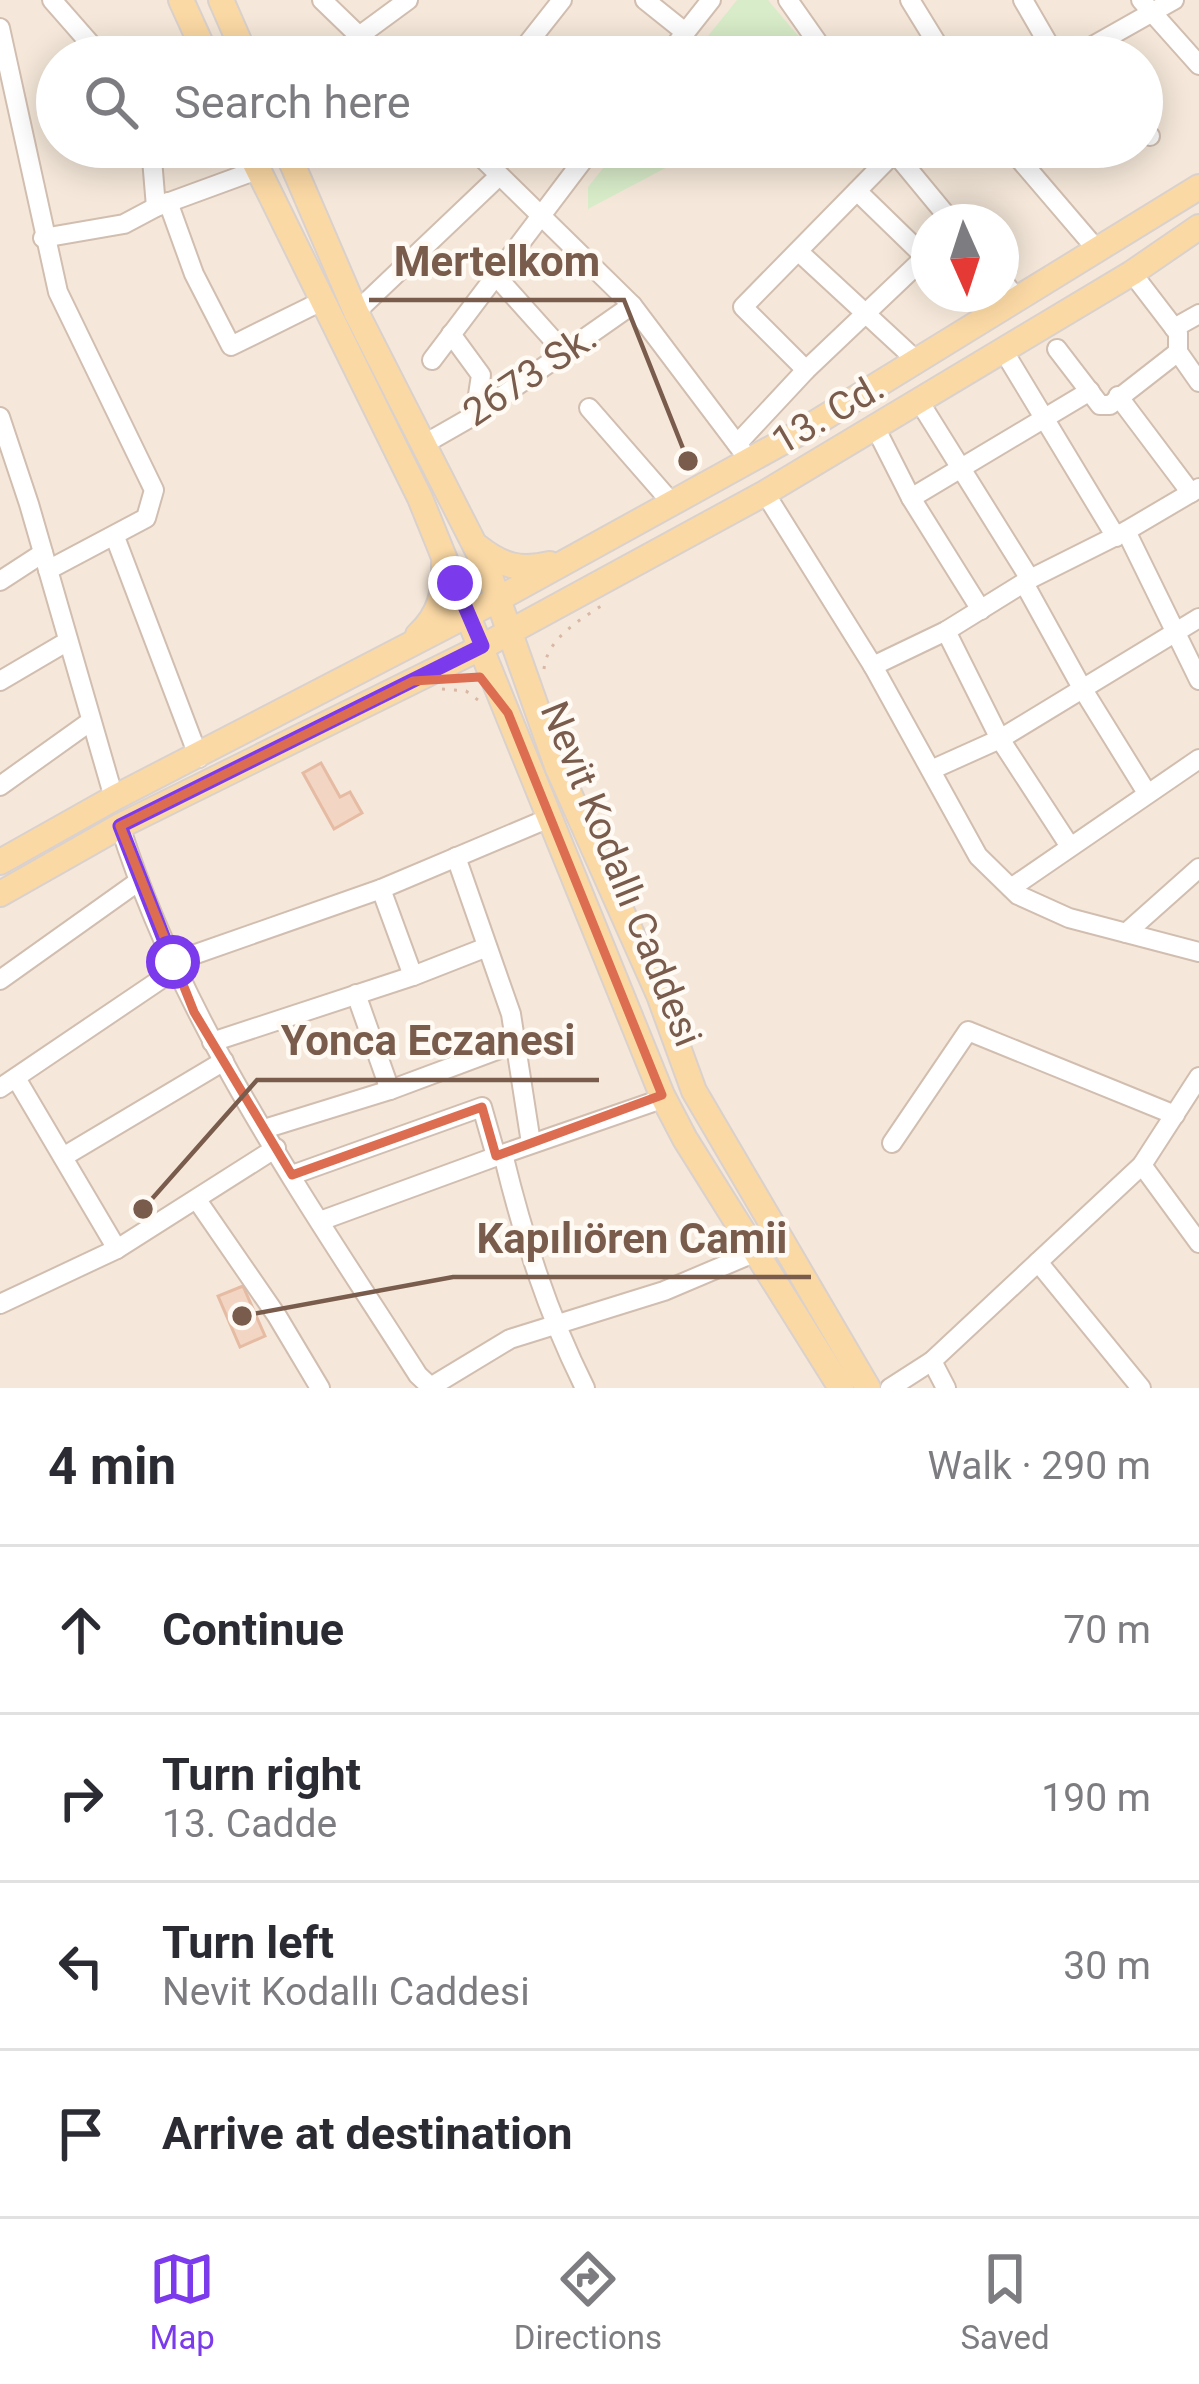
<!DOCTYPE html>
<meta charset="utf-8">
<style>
:root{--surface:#fff;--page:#f2f2f3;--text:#2b2b33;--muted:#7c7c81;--line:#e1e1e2;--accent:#7c3aed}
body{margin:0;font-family:Roboto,sans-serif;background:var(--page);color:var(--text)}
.compass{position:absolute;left:911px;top:204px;width:108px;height:108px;border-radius:50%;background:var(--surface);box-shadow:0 6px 30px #0003;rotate:177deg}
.stop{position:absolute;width:36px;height:36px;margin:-27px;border:9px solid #7c3aed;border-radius:50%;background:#fff}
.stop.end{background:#7c3aed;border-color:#fff;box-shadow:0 3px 12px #0008}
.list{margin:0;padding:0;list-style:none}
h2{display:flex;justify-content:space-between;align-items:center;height:156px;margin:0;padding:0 48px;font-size:51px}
h2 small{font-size:39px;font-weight:400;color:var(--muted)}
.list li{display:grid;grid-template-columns:78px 1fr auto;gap:36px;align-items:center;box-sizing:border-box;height:168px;padding:0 48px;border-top:3px solid var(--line)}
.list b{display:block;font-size:45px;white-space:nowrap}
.list p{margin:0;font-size:39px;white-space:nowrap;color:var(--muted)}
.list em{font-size:39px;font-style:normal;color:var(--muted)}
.icon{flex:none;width:66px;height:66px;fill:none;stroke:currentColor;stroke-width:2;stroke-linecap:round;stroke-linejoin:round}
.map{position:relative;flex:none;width:1199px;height:1388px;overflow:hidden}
.search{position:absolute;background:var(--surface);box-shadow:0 6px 30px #0003;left:36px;right:36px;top:36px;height:132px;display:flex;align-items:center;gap:30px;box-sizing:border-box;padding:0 42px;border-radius:66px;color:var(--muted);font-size:45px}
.sheet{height:828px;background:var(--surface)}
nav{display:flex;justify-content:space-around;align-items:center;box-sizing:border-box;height:168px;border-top:3px solid var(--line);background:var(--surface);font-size:33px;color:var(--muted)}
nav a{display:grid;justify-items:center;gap:6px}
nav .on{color:var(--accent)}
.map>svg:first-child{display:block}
.residential{fill:#f5e8da;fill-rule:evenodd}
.green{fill:#d8ecc9}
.building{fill:#f3d5c3;stroke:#e6bba3;stroke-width:3}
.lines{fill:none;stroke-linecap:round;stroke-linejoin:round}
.minor-casing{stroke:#d1beb0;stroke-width:22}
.major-casing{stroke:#dad1cd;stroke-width:28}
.path{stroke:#d9b8a5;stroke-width:3;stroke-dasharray:3 9;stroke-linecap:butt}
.minor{stroke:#fff;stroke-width:18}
.major{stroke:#fbd9a5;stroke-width:24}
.route{stroke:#7c3aed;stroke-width:15}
.marked{fill:none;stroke:#dc6d51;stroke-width:9;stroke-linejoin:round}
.labels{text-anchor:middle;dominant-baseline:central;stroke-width:9;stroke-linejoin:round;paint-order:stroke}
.street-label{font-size:39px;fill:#7a5c4d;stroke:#fffaf3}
.leader{fill:none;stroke:#7a5c4d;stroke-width:4.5}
.callout-dot{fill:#7a5c4d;stroke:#fffaf3;stroke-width:4.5}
.callout-label{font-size:42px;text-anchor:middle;font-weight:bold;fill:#7a5c4d;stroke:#fffaf3;stroke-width:9;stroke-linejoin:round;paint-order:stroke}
</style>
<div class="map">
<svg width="1199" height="1388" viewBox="0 0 1199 1388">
<rect width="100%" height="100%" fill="#fdf6ec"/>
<!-- residential -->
<path class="residential" d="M0 0H1199V1388H0ZM57 57H1142V147H57ZM929 222H1001V294H929Z"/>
<!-- green -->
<g class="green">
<path d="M737 0H768L816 57H691Z"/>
<path d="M620 147H705L588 209V187Z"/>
</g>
<!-- building -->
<g class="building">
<path d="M321 763 340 797 350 792 362 813 334 829 303 773Z"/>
<path d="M243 1286 265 1336 240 1347 218 1296Z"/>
</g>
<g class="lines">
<defs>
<g id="minor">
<path d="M52 0 102 57"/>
<path d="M322 0 381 57"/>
<path d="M645 0 685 32"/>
<path d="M788 0 828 57"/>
<path d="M910 0 945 57"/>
<path d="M1023 0 1056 57"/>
<path d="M1141 0 1199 65"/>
<path d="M0 28 58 292 154 490 146 518 48 570"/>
<path d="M359 36 408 0"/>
<path d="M517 57 562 0"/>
<path d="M666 57 711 0"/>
<path d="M1073 57 1174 0"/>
<path d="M1142 127 1150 136"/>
<path d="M151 147 156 207"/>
<path d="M471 147 632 305 749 460"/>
<path d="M890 147 952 222"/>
<path d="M1009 147 1098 251"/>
<path d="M857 191 929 261"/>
<path d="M168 202 194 274 231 346 320 302"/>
<path d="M43 238 124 224 156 207 257 170"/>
<path d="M799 252 917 361"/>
<path d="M1132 273 1178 333V352L1199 382"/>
<path d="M495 275 564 352"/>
<path d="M1001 279 1018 300"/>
<path d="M356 312 499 176"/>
<path d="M1174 328 1199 314"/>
<path d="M451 334 481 375 475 415"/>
<path d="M1057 349 1100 405H1110L1178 352"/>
<path d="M1003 350 1116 537"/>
<path d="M432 360 593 147"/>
<path d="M806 370 743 307 894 153 907 147"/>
<path d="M1118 396 1191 493"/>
<path d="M919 401 1030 579"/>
<path d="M589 408 671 502"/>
<path d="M0 417 29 504 114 798"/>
<path d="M875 427 911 498 981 610"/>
<path d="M426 443 475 415 632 305"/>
<path d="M737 444 806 370 925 257"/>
<path d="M765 493 873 666 978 856 1018 895 1069 918 1199 952"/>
<path d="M911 498 1090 391"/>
<path d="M1126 531 1199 680"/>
<path d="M115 537 199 758"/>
<path d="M0 581 43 553"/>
<path d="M1024 583 1082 688 1147 793"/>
<path d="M946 631 1000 739 1069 845"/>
<path d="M873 666 946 631 1030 579 1126 531 1199 488"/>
<path d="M0 681 68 641"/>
<path d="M931 770 1000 739 1199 618"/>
<path d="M0 786 91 721"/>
<path d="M120 826C183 1025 306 1200 418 1375L432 1388"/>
<path d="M456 857 511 1014 531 1143"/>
<path d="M1011 888 1199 759"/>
<path d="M381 889 413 976"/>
<path d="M1126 933 1199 868"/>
<path d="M173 962 381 889 547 819"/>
<path d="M0 980 139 881"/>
<path d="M356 994 390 1090"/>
<path d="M212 1042 413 976 487 947"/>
<path d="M16 1078 117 1249"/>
<path d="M0 1088 176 969"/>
<path d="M264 1129 390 1090 516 1043"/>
<path d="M892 1143 968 1031 1175 1115"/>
<path d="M63 1157 224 1061"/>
<path d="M1142 1165 1199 1243"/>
<path d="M292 1175 482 1107 496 1156"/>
<path d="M197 1200 277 1316 320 1388"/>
<path d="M320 1221 503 1154"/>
<path d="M1038 1262 1141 1388"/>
<path d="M0 1304 117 1249 276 1148"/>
<path d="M932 1361 946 1388"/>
<path d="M429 1388 510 1339 664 1291 756 1252"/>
<path d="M585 1388C547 1312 523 1236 503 1154L653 1102 662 1095"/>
<path d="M890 1388 932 1361 1142 1165 1199 1077"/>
</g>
<g id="major">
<path d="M181 0 207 57"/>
<path d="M221 0 246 57"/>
<path d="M247 147 420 498 662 1095 685 1139 841 1388"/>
<path d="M285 147 356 312 488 571 557 766 659 995 694 1091 868 1388"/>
<path d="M478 547C502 566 520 571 550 564"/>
<path d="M418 635C440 615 445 592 444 564"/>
<path d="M0 862 114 798 500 598 799 433 1199 187"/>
<path d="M0 894 120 826 482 647 765 493 1132 273 1199 227"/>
</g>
</defs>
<!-- minor casing -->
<use href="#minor" class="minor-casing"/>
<!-- major casing -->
<use href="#major" class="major-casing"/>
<!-- path -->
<g class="path">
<path d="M544 669C547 638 580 620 604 604"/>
<path d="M442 689 466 691 482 703"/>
</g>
<!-- minor -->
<use href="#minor" class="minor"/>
<!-- major -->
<use href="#major" class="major"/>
</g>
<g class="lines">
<!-- route -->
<path class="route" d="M173 962 120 826 482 646 455 583"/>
</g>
<!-- marked area -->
<path class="marked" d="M480 677 508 713 662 1095 496 1156 482 1107 292 1175 194 1012 120 826 413 681Z"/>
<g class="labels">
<!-- street labels -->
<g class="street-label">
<text transform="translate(530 375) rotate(-34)">2673 Sk.</text>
<text transform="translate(828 414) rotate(-30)">13. Cd.</text>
<text transform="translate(621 874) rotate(68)">Nevit Kodallı Caddesi</text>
</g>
</g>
<!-- callouts -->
<path class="leader" d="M688 461L624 300H369M143 1209L257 1080H599M242 1316L453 1277H811"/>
<g class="callout-dot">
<circle cx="688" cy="461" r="12"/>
<circle cx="143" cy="1209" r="12"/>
<circle cx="242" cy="1316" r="12"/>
</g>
<g class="callout-label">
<text x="497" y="276">Mertelkom</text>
<text x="428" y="1055">Yonca Eczanesi</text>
<text x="632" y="1253">Kapılıören Camii</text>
</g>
</svg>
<svg class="compass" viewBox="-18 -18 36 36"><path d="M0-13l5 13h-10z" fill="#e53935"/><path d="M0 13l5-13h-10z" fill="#7c7c81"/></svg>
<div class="stop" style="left:173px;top:962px"></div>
<div class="stop end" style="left:455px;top:583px"></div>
<div class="search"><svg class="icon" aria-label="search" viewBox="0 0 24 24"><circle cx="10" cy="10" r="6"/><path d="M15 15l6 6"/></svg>Search here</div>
</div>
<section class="sheet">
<h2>4 min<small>Walk · 290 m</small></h2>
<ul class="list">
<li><svg class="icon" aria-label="ahead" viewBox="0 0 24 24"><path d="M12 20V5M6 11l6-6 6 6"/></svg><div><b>Continue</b></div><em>70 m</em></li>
<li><svg class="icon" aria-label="right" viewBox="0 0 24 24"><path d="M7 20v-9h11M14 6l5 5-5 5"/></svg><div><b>Turn right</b><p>13. Cadde</p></div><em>190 m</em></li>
<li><svg class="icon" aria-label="left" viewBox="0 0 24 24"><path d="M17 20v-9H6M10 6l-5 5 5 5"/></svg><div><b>Turn left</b><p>Nevit Kodallı Caddesi</p></div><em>30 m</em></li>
<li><svg class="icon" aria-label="arrive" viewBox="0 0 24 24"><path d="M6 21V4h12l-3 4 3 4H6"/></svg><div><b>Arrive at destination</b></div></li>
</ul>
</section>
<nav>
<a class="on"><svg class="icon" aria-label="map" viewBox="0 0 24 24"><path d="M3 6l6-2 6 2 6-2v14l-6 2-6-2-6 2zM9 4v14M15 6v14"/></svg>Map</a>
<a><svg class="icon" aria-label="directions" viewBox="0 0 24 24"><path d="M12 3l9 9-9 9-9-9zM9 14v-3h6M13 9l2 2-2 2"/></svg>Directions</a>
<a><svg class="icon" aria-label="saved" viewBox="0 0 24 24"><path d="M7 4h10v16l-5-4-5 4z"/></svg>Saved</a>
</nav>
